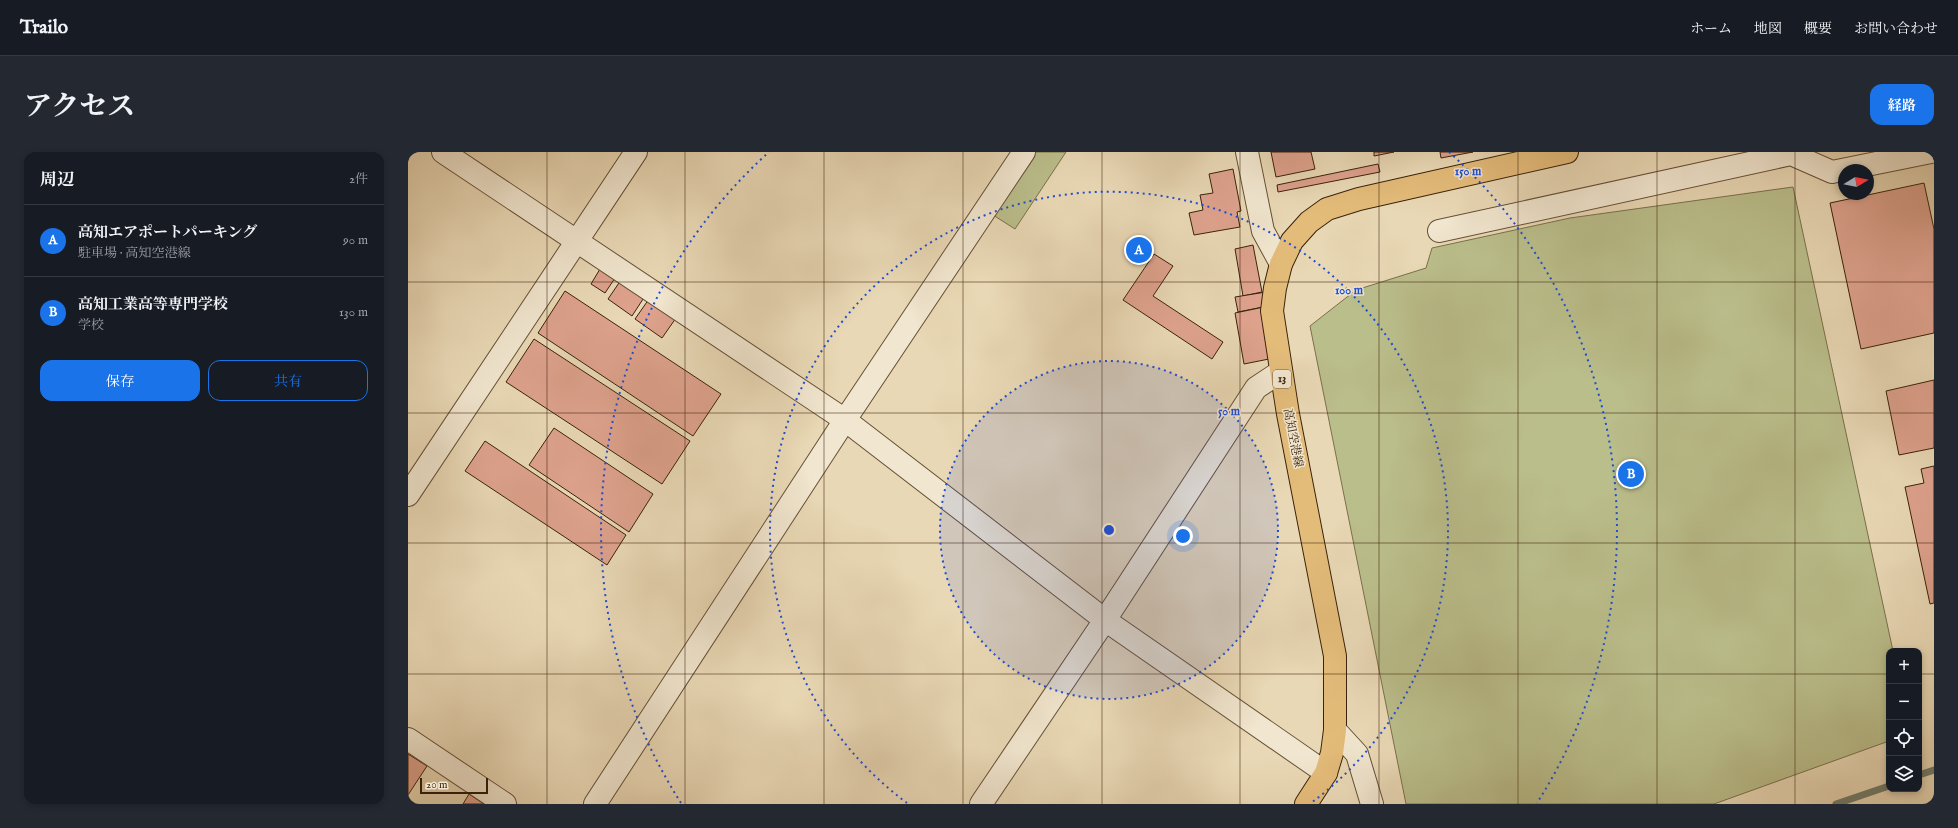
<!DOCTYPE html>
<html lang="ja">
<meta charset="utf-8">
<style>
:root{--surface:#171b24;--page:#242831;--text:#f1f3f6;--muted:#9ea1a6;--line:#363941;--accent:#1a73e8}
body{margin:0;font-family:"IM FELL English","Noto Serif JP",serif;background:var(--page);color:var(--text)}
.controls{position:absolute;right:12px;bottom:12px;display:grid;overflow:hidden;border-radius:8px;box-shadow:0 2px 6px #0003}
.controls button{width:36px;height:36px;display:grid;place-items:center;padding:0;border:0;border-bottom:1px solid var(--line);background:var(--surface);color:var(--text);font:20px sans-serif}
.compass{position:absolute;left:1430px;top:12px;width:36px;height:36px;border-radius:50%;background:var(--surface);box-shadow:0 2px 6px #0003;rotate:80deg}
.scale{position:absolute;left:12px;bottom:10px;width:68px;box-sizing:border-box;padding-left:4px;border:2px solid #3a220b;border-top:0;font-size:11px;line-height:14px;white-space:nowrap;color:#3a220b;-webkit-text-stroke:3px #f1e6cf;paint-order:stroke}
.you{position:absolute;left:775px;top:384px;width:14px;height:14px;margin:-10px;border:3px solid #fff;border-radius:50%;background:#1a73e8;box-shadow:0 0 0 6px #1a73e833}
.badge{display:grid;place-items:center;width:26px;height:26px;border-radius:50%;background:var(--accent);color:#fff;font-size:13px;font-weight:700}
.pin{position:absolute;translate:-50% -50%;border:2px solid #fff;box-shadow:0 1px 4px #0006}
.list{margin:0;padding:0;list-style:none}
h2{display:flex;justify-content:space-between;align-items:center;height:52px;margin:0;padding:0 16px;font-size:17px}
h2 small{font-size:13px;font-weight:400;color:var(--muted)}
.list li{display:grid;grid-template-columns:26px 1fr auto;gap:12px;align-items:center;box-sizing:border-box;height:72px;padding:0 16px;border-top:1px solid var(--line)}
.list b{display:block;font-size:15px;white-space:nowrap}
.list p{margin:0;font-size:13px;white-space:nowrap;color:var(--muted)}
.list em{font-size:13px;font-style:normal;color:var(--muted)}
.actions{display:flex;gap:8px;padding:12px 16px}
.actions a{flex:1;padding:9px 0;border:1px solid var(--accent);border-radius:12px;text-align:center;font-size:14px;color:var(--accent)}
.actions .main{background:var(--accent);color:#fff}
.icon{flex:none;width:22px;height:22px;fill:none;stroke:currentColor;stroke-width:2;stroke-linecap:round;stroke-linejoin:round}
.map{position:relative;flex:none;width:1526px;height:652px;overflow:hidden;border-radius:12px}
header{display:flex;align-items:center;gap:24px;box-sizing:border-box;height:56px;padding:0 20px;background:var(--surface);border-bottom:1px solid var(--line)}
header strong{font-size:19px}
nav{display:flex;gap:22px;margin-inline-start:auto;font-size:14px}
.intro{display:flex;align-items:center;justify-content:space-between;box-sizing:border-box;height:96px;padding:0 24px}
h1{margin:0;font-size:28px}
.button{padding:10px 18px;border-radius:12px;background:var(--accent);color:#fff;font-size:14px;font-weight:700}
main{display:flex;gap:24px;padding:0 24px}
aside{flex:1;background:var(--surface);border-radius:12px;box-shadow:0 2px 6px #0003}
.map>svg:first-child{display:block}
.green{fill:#babe8b;stroke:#7a704b}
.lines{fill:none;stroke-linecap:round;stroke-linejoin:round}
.stream{stroke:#727d6d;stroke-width:7}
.building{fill:#dea28d;stroke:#3a220b}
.minor-casing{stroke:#665036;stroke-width:24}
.major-casing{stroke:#3a220b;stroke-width:24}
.minor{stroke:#f1e6cf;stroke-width:22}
.major{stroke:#e4bc7a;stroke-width:22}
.grid{fill:none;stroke:#3a220b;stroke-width:1;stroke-opacity:0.55}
.ring{fill:none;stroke:#1d4ed8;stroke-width:2;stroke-dasharray:2 4}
.labels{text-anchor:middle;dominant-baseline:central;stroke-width:3;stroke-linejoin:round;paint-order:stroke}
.shield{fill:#f1e6cf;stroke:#715d46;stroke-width:1}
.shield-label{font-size:11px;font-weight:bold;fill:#3a220b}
.street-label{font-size:12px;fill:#3a220b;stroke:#f1e6cf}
.centre{fill:#1d4ed8;stroke:#f1e6cf;stroke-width:2}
.ring-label{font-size:12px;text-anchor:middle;font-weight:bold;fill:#1d4ed8;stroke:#f1e6cf;stroke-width:3;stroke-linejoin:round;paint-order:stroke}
</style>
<header>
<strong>Trailo</strong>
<nav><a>ホーム</a><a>地図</a><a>概要</a><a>お問い合わせ</a></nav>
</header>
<div class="intro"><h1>アクセス</h1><a class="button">経路</a></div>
<main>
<aside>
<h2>周辺<small>2件</small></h2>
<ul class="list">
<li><span class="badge">A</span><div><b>高知エアポートパーキング</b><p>駐車場 · 高知空港線</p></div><em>90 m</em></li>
<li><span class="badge">B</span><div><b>高知工業高等専門学校</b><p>学校</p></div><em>130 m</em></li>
</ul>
<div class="actions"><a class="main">保存</a><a>共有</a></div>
</aside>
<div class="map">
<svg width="1526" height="652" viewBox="0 0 1526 652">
<rect width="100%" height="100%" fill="#e9d8b5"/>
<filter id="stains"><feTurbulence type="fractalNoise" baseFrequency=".005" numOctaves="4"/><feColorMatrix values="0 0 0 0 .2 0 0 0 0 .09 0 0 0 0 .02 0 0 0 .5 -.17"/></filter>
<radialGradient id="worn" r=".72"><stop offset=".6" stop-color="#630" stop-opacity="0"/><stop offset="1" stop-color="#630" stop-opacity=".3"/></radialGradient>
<!-- green -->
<g class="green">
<path d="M627 0H658L607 77 585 63Z"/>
<path d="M1385 35 1485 499H1481V589L1306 652H998L902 174 948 138 1018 116 1024 96 1162 66Z"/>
</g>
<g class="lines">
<!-- stream -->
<g class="stream">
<path d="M1511 623 1526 618"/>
<path d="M1428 652 1481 634"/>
</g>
</g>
<!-- building -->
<g class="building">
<path d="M863 0H903L907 17 868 25Z"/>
<path d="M966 0H986L966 4Z"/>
<path d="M1032 0H1065L1033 6Z"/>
<path d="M970 12 972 20 870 40 869 33Z"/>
<path d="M825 17 833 59 829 60 832 75 786 83 781 61 795 58 792 43 805 41 801 22Z"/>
<path d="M1516 31 1526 77V181L1453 197 1422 51Z"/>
<path d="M845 93 854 140 835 144 827 97Z"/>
<path d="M746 102 765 114 745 144 815 190 804 207 715 148Z"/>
<path d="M192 117 207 126 197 141 183 132Z"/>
<path d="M213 128 237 144 224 164 200 147Z"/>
<path d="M157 139 313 242 285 284 130 181Z"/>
<path d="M858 140 860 154 830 160 827 145Z"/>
<path d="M241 147 268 166 254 186 227 167Z"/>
<path d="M856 155 866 206 836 212 827 161Z"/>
<path d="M126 187 282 289 254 332 98 230Z"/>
<path d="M1526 228V296L1491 303 1478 239Z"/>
<path d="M146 276 245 342 221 380 121 313Z"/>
<path d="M77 289 218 383 199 413 57 319Z"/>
<path d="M1526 314V451L1522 452 1497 335 1516 331 1513 317Z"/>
<path d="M0 602 19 614 0 643Z"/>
<path d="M61 642 76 652H55Z"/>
</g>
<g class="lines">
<defs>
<g id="minor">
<path d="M35 0 437 268 697 468 918 621"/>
<path d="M839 0 855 79 873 112"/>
<path d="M1031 79 1383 2 1424 20 1523 0"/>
<path d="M0 343 228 0"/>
<path d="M927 578 949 602 964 652"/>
<path d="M0 587 97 652"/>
<path d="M187 652 437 268 616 0"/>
<path d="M573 652 697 468 848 236 872 220"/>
</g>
<path id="major" d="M898 652 918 621 924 601 927 578V504L880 262 864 159 867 136 873 112 884 89 901 70 919 57 951 47 1159 0"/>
</defs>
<!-- minor casing -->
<use href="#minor" class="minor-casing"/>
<!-- major casing -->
<use href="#major" class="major-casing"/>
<!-- minor -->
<use href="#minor" class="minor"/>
<!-- major -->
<use href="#major" class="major"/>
</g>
<!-- grid -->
<path class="grid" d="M139 0V652M277 0V652M416 0V652M555 0V652M694 0V652M832 0V652M971 0V652M1110 0V652M1249 0V652M1387 0V652M0 130H1526M0 261H1526M0 391H1526M0 522H1481M1511 522H1526"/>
<!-- distance rings -->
<circle cx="701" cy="378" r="169" fill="#1d4ed8" fill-opacity=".12"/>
<g class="ring">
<circle cx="701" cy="378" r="169"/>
<path d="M499 651A339 339 0 1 1 903 651"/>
<path d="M273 651A508 508 0 0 1 361 0M1041 0A508 508 0 0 1 1129 651"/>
</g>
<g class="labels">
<!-- shield labels -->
<rect class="shield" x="865" y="218" width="18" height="18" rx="3"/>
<g class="shield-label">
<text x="874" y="227">13</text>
</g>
<!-- street labels -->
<g class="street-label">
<text transform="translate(885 286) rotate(79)">高知空港線</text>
</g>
</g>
<circle cx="701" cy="378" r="6" class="centre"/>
<g class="ring-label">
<text x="1060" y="23">150 m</text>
<text x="941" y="142">100 m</text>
<text x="821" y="263">50 m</text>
</g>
<rect width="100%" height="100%" filter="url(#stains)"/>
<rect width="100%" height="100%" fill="url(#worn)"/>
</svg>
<div class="controls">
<button>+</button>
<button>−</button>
<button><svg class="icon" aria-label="locate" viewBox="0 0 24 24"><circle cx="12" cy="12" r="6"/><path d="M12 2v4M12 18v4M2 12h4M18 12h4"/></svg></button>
<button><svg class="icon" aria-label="layers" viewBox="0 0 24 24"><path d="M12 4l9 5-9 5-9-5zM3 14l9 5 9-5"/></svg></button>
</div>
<svg class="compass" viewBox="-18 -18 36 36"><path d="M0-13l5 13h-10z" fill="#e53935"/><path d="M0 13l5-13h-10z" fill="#9ea1a6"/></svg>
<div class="scale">20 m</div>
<div class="you"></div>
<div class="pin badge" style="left:731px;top:98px">A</div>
<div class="pin badge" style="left:1223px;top:322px">B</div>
</div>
</main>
